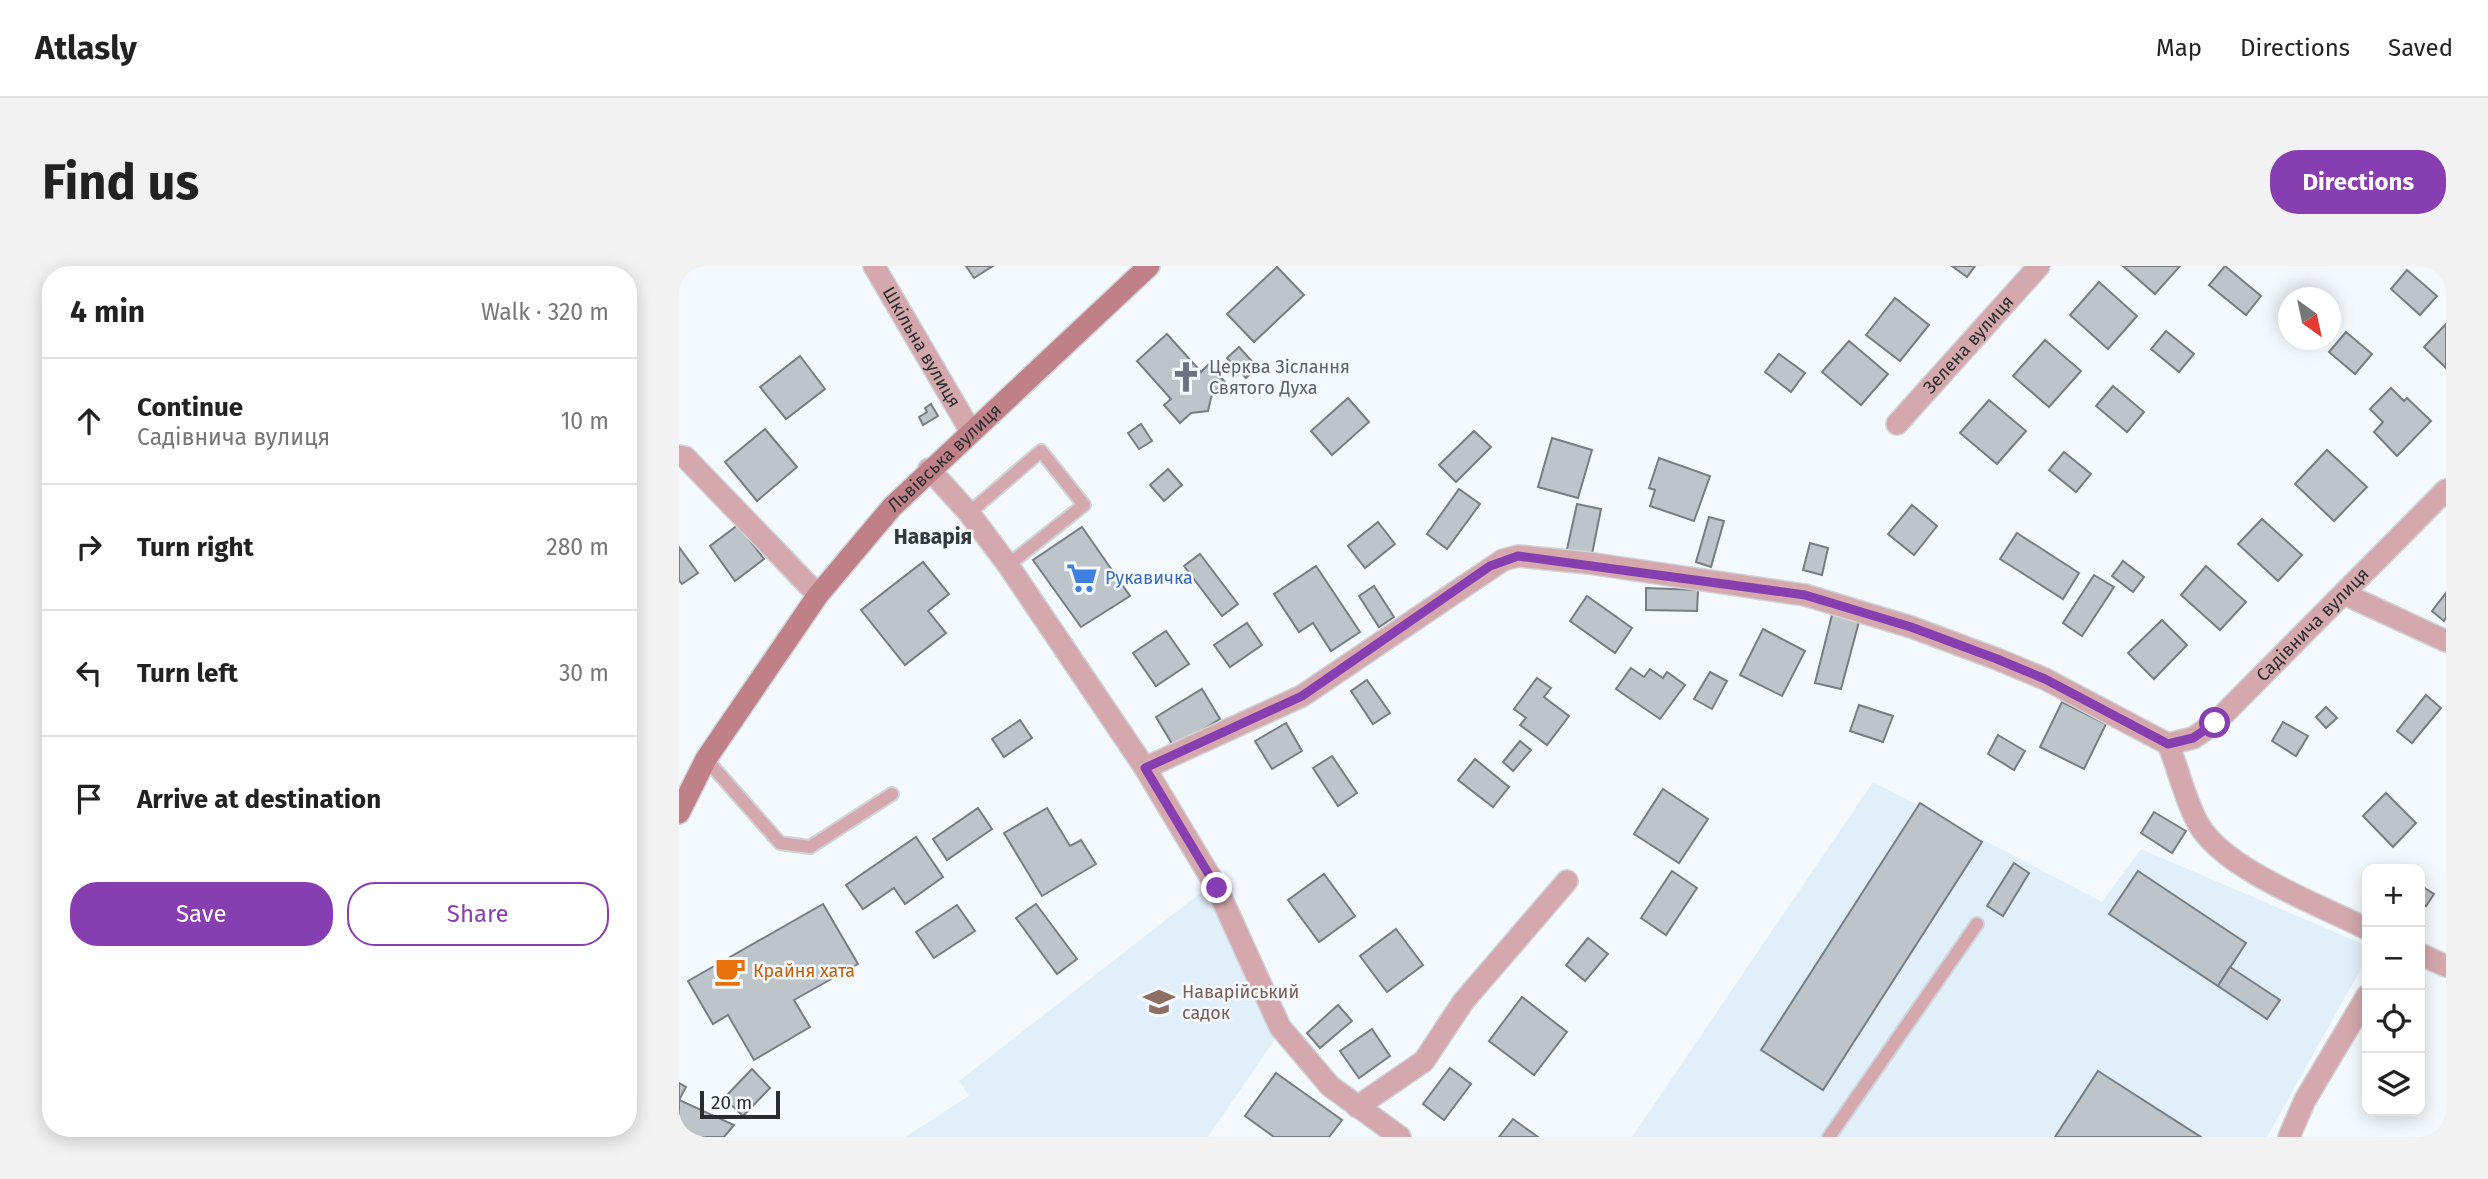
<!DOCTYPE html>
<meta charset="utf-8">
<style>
:root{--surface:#fff;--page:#f2f2f2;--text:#222;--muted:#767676;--line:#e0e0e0;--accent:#863eb1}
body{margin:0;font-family:"Fira Sans",sans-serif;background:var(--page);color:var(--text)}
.controls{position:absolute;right:21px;bottom:21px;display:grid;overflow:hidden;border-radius:14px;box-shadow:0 4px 18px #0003}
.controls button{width:63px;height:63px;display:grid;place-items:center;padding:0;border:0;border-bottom:2px solid var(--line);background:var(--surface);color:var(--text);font:35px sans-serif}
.compass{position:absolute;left:1599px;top:21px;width:63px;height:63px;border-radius:50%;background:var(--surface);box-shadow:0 4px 18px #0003;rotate:147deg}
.scale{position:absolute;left:21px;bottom:18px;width:80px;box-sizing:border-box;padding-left:7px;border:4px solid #292c2e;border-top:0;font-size:19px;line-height:24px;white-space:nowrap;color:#292c2e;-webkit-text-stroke:5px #f4f9fe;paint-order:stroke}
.stop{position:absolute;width:21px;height:21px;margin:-16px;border:5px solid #863eb1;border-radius:50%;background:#fff}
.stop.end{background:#863eb1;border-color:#fff;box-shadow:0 2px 7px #0008}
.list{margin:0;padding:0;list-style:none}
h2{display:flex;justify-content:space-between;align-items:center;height:91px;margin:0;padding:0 28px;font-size:30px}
h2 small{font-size:23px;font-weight:400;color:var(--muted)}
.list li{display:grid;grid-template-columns:46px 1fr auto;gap:21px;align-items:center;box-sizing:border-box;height:126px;padding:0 28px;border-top:2px solid var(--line)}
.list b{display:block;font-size:26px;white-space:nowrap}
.list p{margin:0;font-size:23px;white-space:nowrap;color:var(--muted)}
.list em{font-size:23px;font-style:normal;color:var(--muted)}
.actions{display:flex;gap:14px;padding:21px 28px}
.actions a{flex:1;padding:16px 0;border:2px solid var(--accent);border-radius:28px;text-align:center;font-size:24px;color:var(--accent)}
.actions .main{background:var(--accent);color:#fff}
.icon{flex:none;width:38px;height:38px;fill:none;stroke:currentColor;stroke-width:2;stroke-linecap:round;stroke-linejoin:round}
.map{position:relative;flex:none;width:1767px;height:871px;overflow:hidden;border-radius:28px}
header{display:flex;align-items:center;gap:42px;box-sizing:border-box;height:98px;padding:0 35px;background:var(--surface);border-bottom:2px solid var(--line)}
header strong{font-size:33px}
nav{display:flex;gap:38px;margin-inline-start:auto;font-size:24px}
.intro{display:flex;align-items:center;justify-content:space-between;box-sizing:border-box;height:168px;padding:0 42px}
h1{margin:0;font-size:49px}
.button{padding:18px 32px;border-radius:28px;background:var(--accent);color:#fff;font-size:24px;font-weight:700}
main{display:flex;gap:42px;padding:0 42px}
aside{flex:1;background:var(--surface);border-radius:28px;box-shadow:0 4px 18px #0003}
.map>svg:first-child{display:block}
.built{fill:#e0eff9}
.building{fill:#bec5ca;stroke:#777e83;stroke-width:2}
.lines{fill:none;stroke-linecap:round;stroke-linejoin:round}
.lane-casing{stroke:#cfd4d9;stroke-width:16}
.street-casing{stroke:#cfd4d9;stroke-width:24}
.secondary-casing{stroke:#cfd4d9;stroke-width:24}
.lane{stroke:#d4a8ac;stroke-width:12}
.street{stroke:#d4a8ac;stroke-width:21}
.secondary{stroke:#bf8187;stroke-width:21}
.route{stroke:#863eb1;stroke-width:9}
.labels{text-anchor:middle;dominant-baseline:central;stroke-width:5;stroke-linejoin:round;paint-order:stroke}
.street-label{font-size:18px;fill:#292c2e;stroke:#f4f9fe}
.worship-label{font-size:18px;fill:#5b616d;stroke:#f4f9fe;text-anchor:start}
.shop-label{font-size:18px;fill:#366cbe;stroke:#f4f9fe;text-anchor:start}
.food-label{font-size:18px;fill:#c56008;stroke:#f4f9fe;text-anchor:start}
.education-label{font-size:18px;fill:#785e54;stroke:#f4f9fe;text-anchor:start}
.quarter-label{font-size:21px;font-weight:bold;fill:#34393e;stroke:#f4f9fe}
</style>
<header>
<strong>Atlasly</strong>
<nav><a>Map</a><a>Directions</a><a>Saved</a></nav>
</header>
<div class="intro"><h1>Find us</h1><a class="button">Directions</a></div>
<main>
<aside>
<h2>4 min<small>Walk · 320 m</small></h2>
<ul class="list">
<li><svg class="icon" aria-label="ahead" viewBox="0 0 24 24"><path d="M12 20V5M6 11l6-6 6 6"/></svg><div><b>Continue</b><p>Садівнича вулиця</p></div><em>10 m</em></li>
<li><svg class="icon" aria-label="right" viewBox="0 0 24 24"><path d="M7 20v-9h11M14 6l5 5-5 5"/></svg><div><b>Turn right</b></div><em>280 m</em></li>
<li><svg class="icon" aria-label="left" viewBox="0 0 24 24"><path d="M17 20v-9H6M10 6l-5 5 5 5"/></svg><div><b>Turn left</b></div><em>30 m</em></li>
<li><svg class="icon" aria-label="arrive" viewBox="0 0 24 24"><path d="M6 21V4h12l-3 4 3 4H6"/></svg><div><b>Arrive at destination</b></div></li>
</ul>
<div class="actions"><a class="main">Save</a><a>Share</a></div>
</aside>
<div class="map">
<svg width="1767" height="871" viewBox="0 0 1767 871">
<rect width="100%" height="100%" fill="#f4f9fe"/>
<!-- built -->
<g class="built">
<path d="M1194 516 1423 636 1462 583 1688 680V692L1588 871H953Z"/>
<path d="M529 621 560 699 596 773 529 871H226L290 830 280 815Z"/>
</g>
<!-- building -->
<g class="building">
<path d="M287 0H314L295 12Z"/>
<path d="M1273 0H1296L1288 11Z"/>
<path d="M1444 0H1501L1476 28Z"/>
<path d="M1546 0 1582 30 1567 49 1530 19Z"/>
<path d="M598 1 625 29 575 76 548 48Z"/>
<path d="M1728 4 1758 30 1741 49 1712 23Z"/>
<path d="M1420 16 1458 50 1429 83 1391 49Z"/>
<path d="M1216 32 1250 59 1221 95 1187 69Z"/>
<path d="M1767 58V102L1745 81Z"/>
<path d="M1487 65 1515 88 1500 106 1472 83Z"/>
<path d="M1667 66 1693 88 1676 108 1650 86Z"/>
<path d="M488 68 522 106 530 98 546 116 533 128 529 145 512 147 501 157 485 139 492 133 458 95Z"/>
<path d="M1366 74 1402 105 1370 141 1334 110Z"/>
<path d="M1170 75 1209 108 1182 139 1143 106Z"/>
<path d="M560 81 578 101 567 112 548 92Z"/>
<path d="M1100 88 1126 107 1112 126 1086 106Z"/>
<path d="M121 90 146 123 107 153 81 121Z"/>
<path d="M1434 120 1465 146 1448 166 1417 140Z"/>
<path d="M1712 122 1725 135 1728 132 1752 155 1718 190 1695 166 1704 156 1691 143Z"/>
<path d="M669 132 690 156 653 189 632 165Z"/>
<path d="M1310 134 1347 165 1318 198 1281 167Z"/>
<path d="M252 138 259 150 244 159 240 151 248 146 246 142Z"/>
<path d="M462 158 473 175 460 183 449 167Z"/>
<path d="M86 163 118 201 78 235 46 196Z"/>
<path d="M795 165 812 181 777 216 760 199Z"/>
<path d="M873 172 913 184 899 232 859 221Z"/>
<path d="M1648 184 1688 221 1655 255 1616 218Z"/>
<path d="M1385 186 1412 208 1397 226 1370 204Z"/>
<path d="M980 192 1031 210 1015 255 971 240 976 224 970 222Z"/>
<path d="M489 203 503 219 485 235 471 219Z"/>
<path d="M780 223 801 238 768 283 748 268Z"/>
<path d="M898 238 922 243 912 293 887 288Z"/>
<path d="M1233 239 1258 260 1235 289 1209 268Z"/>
<path d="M1030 251 1045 255 1032 301 1017 296Z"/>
<path d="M1583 253 1623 289 1599 315 1559 278Z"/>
<path d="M699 256 716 278 686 302 669 280Z"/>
<path d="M59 259 85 293 56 315 31 280Z"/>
<path d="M403 261 451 330 402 361 354 294Z"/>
<path d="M1338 267 1400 307 1384 333 1321 293Z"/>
<path d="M1131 277 1149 282 1143 309 1124 304Z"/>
<path d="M0 281 19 307 3 318 0 314Z"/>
<path d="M521 288 559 338 543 350 505 300Z"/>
<path d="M1444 295 1465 311 1454 326 1433 310Z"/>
<path d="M244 296 270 328 249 345 267 367 226 399 182 344Z"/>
<path d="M637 300 681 366 652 385 634 357 620 366 595 328Z"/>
<path d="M1527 300 1567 336 1541 364 1502 329Z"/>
<path d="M1415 309 1435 321 1403 370 1384 357Z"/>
<path d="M695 320 715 351 700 361 680 330Z"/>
<path d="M967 322 1019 324 1018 345 967 344Z"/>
<path d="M1767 327V352L1765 355 1753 345Z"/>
<path d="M908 330 953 362 936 387 891 355Z"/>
<path d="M1154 345 1181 352 1162 423 1136 417Z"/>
<path d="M1483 354 1508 379 1475 413 1449 387Z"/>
<path d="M568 357 583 379 551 401 535 379Z"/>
<path d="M1084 363 1126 385 1103 430 1061 409Z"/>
<path d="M487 365 510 398 477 420 454 387Z"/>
<path d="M952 402 965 411 971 403 984 412 988 406 1006 419 981 453 937 423Z"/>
<path d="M1031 406 1048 415 1033 443 1015 433Z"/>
<path d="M858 412 872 422 865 431 890 450 868 479 841 459 847 452 835 443Z"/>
<path d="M688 414 711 447 694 458 672 425Z"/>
<path d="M523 423 541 453 495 481 477 451Z"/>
<path d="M1747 429 1762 442 1733 477 1718 465Z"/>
<path d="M1383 436 1427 458 1405 503 1361 481Z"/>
<path d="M1180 439 1214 450 1204 476 1171 465Z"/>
<path d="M1647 441 1658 452 1647 462 1637 451Z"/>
<path d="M341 454 353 472 325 491 313 473Z"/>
<path d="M1604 456 1629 470 1617 490 1593 475Z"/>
<path d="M607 457 623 485 593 503 576 475Z"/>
<path d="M1319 469 1346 485 1335 504 1309 488Z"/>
<path d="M841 475 852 484 834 505 824 496Z"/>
<path d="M653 490 678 527 659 540 634 502Z"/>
<path d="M796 493 830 521 814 541 779 514Z"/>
<path d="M984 523 1029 553 1000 597 955 568Z"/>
<path d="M1707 527 1737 557 1714 581 1684 550Z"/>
<path d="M1241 537 1303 576 1144 824 1082 784Z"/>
<path d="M299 542 313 563 268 594 254 573Z"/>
<path d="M368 542 391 580 402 574 417 598 363 630 325 567Z"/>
<path d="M1475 546 1507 565 1493 587 1462 567Z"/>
<path d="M237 571 264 611 226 638 215 622 184 643 167 619Z"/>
<path d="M1335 597 1350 607 1324 650 1308 640Z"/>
<path d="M993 605 1018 622 987 669 962 652Z"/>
<path d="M1459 605 1567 677 1539 720 1430 648Z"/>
<path d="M645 608 676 650 640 676 609 634Z"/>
<path d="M1741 619 1755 628 1747 640 1741 636Z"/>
<path d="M144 638 179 698 115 734 131 761 75 794 49 749 34 758 9 715Z"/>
<path d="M357 638 398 693 378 708 337 652Z"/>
<path d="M278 639 296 665 255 692 237 666Z"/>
<path d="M717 663 744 699 708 726 681 690Z"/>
<path d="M909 672 929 688 906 715 887 699Z"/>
<path d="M1551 701 1601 734 1588 753 1539 720Z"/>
<path d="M843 731 888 766 855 809 810 775Z"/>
<path d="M659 739 673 755 641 782 628 767Z"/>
<path d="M693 763 711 790 680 812 661 785Z"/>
<path d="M771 802 792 818 765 854 744 838Z"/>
<path d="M73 803 91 822 64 850 45 832Z"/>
<path d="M1419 805 1522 871H1376Z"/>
<path d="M597 807 663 854 650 871H595L566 850Z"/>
<path d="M0 817 7 821 0 834 55 859 45 871H0Z"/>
<path d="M834 853 859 871H820Z"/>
</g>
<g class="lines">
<defs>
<g id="lane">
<path d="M290 247 362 185 405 239 329 299"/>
<path d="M27 493 101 577 131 581 213 528"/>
<path d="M1150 871 1298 658"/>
</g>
<g id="street">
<path id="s1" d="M195 0 291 164"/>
<path id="s2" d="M1218 158 1360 0"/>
<path d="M0 190 6 191 139 329"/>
<path d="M250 203 290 247 329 299 466 502 538 622 601 761 651 820 721 871"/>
<path d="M1665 328 1767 375"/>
<path id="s3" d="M1489 478 1514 472 1536 457 1767 224"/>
<path d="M466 502 623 430 824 294 839 290 909 297 1126 329 1232 361 1318 393 1366 413 1489 478C1500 504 1506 535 1520 559 1546 604 1641 639 1688 663"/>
<path d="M1741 688 1767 700"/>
<path d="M678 841 745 795 784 736 888 615"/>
<path d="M1610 871 1626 834 1688 730"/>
</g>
<g id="secondary">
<path id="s4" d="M0 547 27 493 139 329 213 241 470 0"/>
</g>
</defs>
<!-- lane casing -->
<use href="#lane" class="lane-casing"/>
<!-- street casing -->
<use href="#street" class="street-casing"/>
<!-- secondary casing -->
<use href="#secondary" class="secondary-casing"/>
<!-- lane -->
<use href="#lane" class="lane"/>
<!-- street -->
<use href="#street" class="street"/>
<!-- secondary -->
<use href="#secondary" class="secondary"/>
</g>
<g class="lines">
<!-- route -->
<path class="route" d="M538 622 466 502 623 430 811 300 839 290 1126 329 1232 361 1318 393 1366 413 1489 478 1514 472 1536 457"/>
</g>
<!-- icons -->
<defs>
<symbol id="church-bare" viewBox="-9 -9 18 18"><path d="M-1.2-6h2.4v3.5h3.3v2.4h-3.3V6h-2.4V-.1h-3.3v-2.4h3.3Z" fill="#6b7280" stroke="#f4f9fe" stroke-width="2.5" paint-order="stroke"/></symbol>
<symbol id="supermarket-bare" viewBox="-9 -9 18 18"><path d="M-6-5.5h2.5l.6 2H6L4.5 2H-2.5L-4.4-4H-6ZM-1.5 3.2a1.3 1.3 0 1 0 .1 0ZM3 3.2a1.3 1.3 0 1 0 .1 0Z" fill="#3f7fe0" stroke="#f4f9fe" stroke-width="2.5" paint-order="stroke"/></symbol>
<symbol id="cafe-bare" viewBox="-9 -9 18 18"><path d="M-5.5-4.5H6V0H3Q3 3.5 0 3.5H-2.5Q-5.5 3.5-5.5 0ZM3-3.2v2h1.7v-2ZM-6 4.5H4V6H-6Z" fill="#e8710a" stroke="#f4f9fe" stroke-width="2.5" paint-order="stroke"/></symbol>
<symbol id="school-bare" viewBox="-9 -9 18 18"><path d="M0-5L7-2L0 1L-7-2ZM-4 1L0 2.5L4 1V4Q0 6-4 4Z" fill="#8d6e63" stroke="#f4f9fe" stroke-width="2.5" paint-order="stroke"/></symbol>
</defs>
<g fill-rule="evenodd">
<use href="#church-bare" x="485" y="89" width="44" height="44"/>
<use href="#supermarket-bare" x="381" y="290" width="44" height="44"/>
<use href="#cafe-bare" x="29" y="683" width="44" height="44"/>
<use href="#school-bare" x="458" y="714" width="44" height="44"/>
</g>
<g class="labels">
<!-- street labels -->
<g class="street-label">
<text stroke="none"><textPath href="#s2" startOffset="107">Зелена вулиця</textPath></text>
<text stroke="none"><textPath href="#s1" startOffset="94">Шкільна вулиця</textPath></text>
<text stroke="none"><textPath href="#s4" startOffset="446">Львівська вулиця</textPath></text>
<text stroke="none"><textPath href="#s3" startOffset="191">Садівнича вулиця</textPath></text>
</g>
<!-- worship labels -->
<g class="worship-label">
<text x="530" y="101">Церква Зіслання<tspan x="530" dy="21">Святого Духа</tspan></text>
</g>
<!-- shop labels -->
<g class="shop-label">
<text x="426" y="312">Рукавичка</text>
</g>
<!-- food labels -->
<g class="food-label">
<text x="74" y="705">Крайня хата</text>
</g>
<!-- education labels -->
<g class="education-label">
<text x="503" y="726">Наварійський<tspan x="503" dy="21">садок</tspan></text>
</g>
<!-- quarter labels -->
<g class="quarter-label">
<text x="254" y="271">Наварія</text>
</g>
</g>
</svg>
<div class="controls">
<button>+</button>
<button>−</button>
<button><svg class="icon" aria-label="locate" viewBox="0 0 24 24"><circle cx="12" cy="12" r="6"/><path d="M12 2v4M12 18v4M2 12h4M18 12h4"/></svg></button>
<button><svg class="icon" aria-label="layers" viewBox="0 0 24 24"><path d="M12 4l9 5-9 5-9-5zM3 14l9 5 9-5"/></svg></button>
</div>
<svg class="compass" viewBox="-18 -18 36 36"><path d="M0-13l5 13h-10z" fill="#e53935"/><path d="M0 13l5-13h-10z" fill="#767676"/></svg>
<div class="scale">20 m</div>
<div class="stop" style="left:1536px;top:457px"></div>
<div class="stop end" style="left:538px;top:622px"></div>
</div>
</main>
